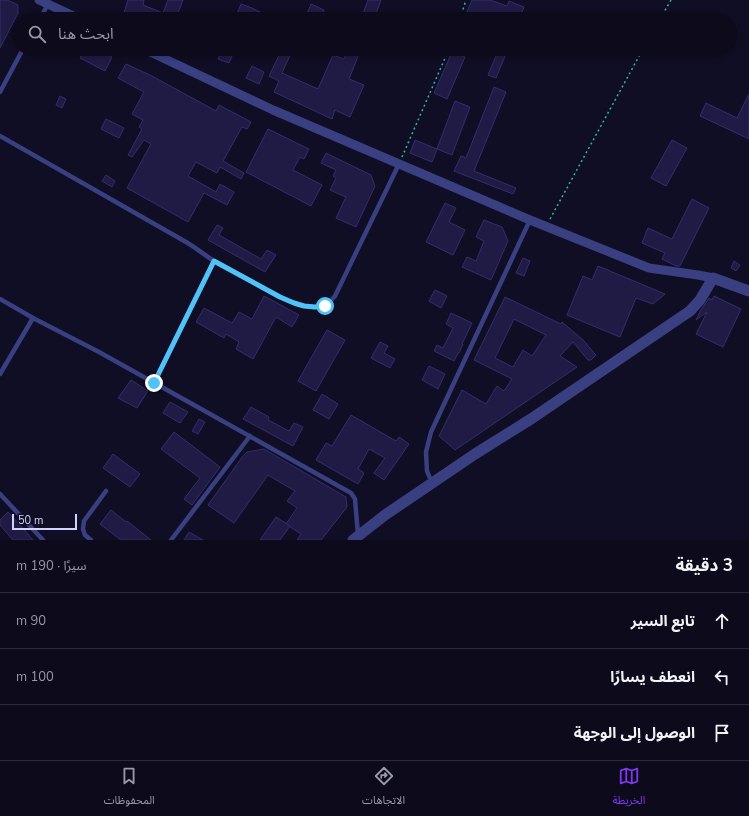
<!DOCTYPE html>
<html lang="ar">
<meta charset="utf-8">
<style>
:root{--surface:#0c0a1b;--page:#151324;--text:#f1f3f6;--muted:#9a9aa3;--line:#2c2b3a;--accent:#7c3aed}
body{margin:0;font-family:"Nunito Sans","Noto Sans Arabic",sans-serif;background:var(--page);color:var(--text);direction:rtl}
.scale{position:absolute;left:12px;bottom:10px;width:65px;box-sizing:border-box;padding-left:4px;border:2px solid #d2d2fe;border-top:0;font-size:11px;line-height:14px;white-space:nowrap;color:#d2d2fe;-webkit-text-stroke:3px #100e24;paint-order:stroke}
.stop{position:absolute;width:12px;height:12px;margin:-9px;border:3px solid #4fc3f7;border-radius:50%;background:#fff}
.stop.end{background:#4fc3f7;border-color:#fff;box-shadow:0 1px 4px #0008}
.list{margin:0;padding:0;list-style:none}
h2{display:flex;justify-content:space-between;align-items:center;height:52px;margin:0;padding:0 16px;font-size:17px}
h2 small{font-size:13px;font-weight:400;color:var(--muted)}
.list li{display:grid;grid-template-columns:26px 1fr auto;gap:12px;align-items:center;box-sizing:border-box;height:56px;padding:0 16px;border-top:1px solid var(--line)}
.list b{display:block;font-size:15px;white-space:nowrap}
.list em{font-size:13px;font-style:normal;color:var(--muted)}
.icon{flex:none;width:22px;height:22px;fill:none;stroke:currentColor;stroke-width:2;stroke-linecap:round;stroke-linejoin:round}
.map{position:relative;flex:none;width:749px;height:540px;overflow:hidden;direction:ltr}
.search{position:absolute;background:var(--surface);box-shadow:0 2px 6px #0003;left:12px;right:12px;top:12px;height:44px;display:flex;align-items:center;gap:10px;box-sizing:border-box;padding:0 14px;border-radius:22px;color:var(--muted);font-size:15px}
.sheet{height:220px;background:var(--surface)}
nav{display:flex;justify-content:space-around;align-items:center;box-sizing:border-box;height:56px;border-top:1px solid var(--line);background:var(--surface);font-size:11px;color:var(--muted)}
nav a{display:grid;justify-items:center;gap:2px}
nav .on{color:var(--accent)}
.map>svg:first-child{display:block}
.building{fill:#1f1b44;stroke:#332d70;fill-rule:evenodd}
.lines{fill:none;stroke-linecap:round;stroke-linejoin:round}
.path{stroke:#30b49e;stroke-width:1.5;stroke-dasharray:2 3;stroke-linecap:butt}
.service{stroke:#3a3f82;stroke-width:4.5}
.minor{stroke:#3a3f82;stroke-width:9}
.tertiary{stroke:#3a3f82;stroke-width:11}
.route{stroke:#4fc3f7;stroke-width:5}
</style>
<div class="map">
<svg width="749" height="540" viewBox="0 0 749 540">
<rect width="100%" height="100%" fill="#100e24"/>
<!-- building -->
<g class="building">
<path d="M0 0H7L18 5V13L0 48Z"/>
<path d="M128 0H144L143 5 163 13 168 0H183L176 18 178 19H122Z"/>
<path d="M368 0H381L374 19H361Z"/>
<path d="M472 0H490L507 6 509 1 524 7 519 19H464Z"/>
<path d="M241 4 252 8 274 19H235Z"/>
<path d="M311 4 324 10 320 19H305Z"/>
<path d="M85 49H97L112 57 105 71 80 58Z"/>
<path d="M222 49H235L229 63 218 59Z"/>
<path d="M282 49H293L282 73 318 89 333 55 344 59 348 49H361L349 79 364 85 350 117 335 110 332 119 274 92 279 81 269 76Z"/>
<path d="M499 49H508L496 78 488 75Z"/>
<path d="M452 52 465 57 447 99 434 93Z"/>
<path d="M126 64 152 76 216 111 219 105 251 122 247 129 242 127 223 161 244 173 241 179 220 167 217 173 196 162 188 176 216 192 220 184 234 192 227 205 204 193 188 222 127 188 151 144 144 140 132 157 128 155 142 129 139 127 143 120 132 114 144 92 118 78Z"/>
<path d="M252 66 264 72 259 84 246 78Z"/>
<path d="M494 87 506 92 474 171 516 188 513 194 454 171 461 156 466 158Z"/>
<path d="M749 94V139L700 116 706 103 737 118Z"/>
<path d="M60 96 66 99 62 108 56 105Z"/>
<path d="M455 101 470 107 452 155 437 149Z"/>
<path d="M106 119 124 128 119 138 101 129Z"/>
<path d="M268 129 309 149 304 159 300 157 293 170 322 185 311 206 246 172Z"/>
<path d="M415 140 437 149 432 162 410 153Z"/>
<path d="M672 140 687 148 666 186 651 178Z"/>
<path d="M326 153 371 175 375 186 356 227 336 218 346 197 330 190 336 178 333 176 336 170 321 163Z"/>
<path d="M106 175 115 181 112 187 102 181Z"/>
<path d="M692 199 709 208 680 266H676L662 259 665 253 642 243 648 228 672 239Z"/>
<path d="M445 203 456 208 449 222 465 230 453 255 426 242Z"/>
<path d="M484 220 502 227 508 241 491 280 462 267 467 257 476 261 484 241 476 237Z"/>
<path d="M217 225 223 228 219 235 261 259 267 250 276 255 265 272 208 240Z"/>
<path d="M523 258 530 261 524 276 516 273Z"/>
<path d="M734 261 740 265 736 271 731 268Z"/>
<path d="M598 266 665 294 653 304 636 298 620 337 567 315 583 276 592 280Z"/>
<path d="M435 290 447 296 441 308 429 301Z"/>
<path d="M264 296 299 315 292 327 276 317 253 359 236 349 239 342 226 334 224 338 196 322 204 308 232 323 239 312 252 319Z"/>
<path d="M714 296 741 309 723 347 696 334 707 312 696 320 701 310 709 298 712 300Z"/>
<path d="M505 297 561 324 562 322 583 340 596 355 591 360H588L573 342 560 356 577 367 455 450 439 436 462 390 486 404 497 386 504 391 512 379 474 360ZM514 319 546 335 532 356 523 350 513 367 495 358Z"/>
<path d="M451 313 472 323 462 344H463L459 353H458L454 361 434 351 437 345 443 348 453 328 446 324Z"/>
<path d="M327 330 345 340 316 391 298 381Z"/>
<path d="M380 342 388 346 384 353 395 359 390 368 371 358Z"/>
<path d="M429 366 445 374 438 389 422 380Z"/>
<path d="M131 380 148 391 137 408 118 398Z"/>
<path d="M322 394 338 404 329 419 313 410Z"/>
<path d="M170 402 188 412 180 423 163 413Z"/>
<path d="M251 407 269 417 268 420 289 431 294 423 303 427 293 446 243 419Z"/>
<path d="M351 415 396 441 399 437 409 444 384 480 374 473 385 458 369 449 358 469 364 473 358 484 316 460 326 443 332 446Z"/>
<path d="M199 419 205 422 198 434 192 431Z"/>
<path d="M174 432 220 467 192 505 184 499 200 478 161 449Z"/>
<path d="M264 449 346 497 347 507 321 540H297L301 534 286 524 297 508 287 501 295 491 268 475 234 523 208 505 243 456 247 452Z"/>
<path d="M113 454 140 474 130 487 103 468Z"/>
<path d="M111 510 126 522 127 521 151 540H121L100 524Z"/>
<path d="M8 512 21 526 33 540H13L0 525V520Z"/>
<path d="M276 517 290 526 280 540H260Z"/>
<path d="M189 532 203 540H184Z"/>
</g>
<g class="lines">
<!-- path -->
<g class="path">
<path d="M460 19 466 0"/>
<path d="M660 19 671 0"/>
<path d="M402 157 449 49"/>
<path d="M550 219 643 49"/>
</g>
<!-- service -->
<g class="service">
<path d="M40 19 48 4"/>
<path d="M0 92 23 49"/>
<path d="M0 136 186 242C196 248 205 255 214 261 228 269 242 276 255 283 273 293 293 307 315 307 324 307 330 303 335 296L399 164"/>
<path d="M0 299 33 318 99 352 194 405 351 493 355 499 358 535"/>
<path d="M0 374 33 318"/>
<path d="M154 383 214 261"/>
<path d="M432 483 427 471 426 452 431 432 530 220"/>
<path d="M0 494 43 540"/>
<path d="M91 540 85 535 83 529 84 521 106 491"/>
<path d="M171 540 250 436"/>
</g>
<!-- minor -->
<g class="minor">
<path d="M39 0 80 19"/>
<path d="M144 49 273 110 530 220 649 268 698 275 713 278"/>
</g>
<!-- tertiary -->
<path class="tertiary" d="M353 540 385 515 475 454 531 419 690 311 700 300 713 278 749 291"/>
</g>
<g class="lines">
<!-- route -->
<path class="route" d="M154 383 214 261 280 297 294 303 304 306 315 307 325 306"/>
</g>
</svg>
<div class="scale">50 m</div>
<div class="stop" style="left:325px;top:306px"></div>
<div class="stop end" style="left:154px;top:383px"></div>
<div class="search"><svg class="icon" aria-label="search" viewBox="0 0 24 24"><circle cx="10" cy="10" r="6"/><path d="M15 15l6 6"/></svg>ابحث هنا</div>
</div>
<section class="sheet">
<h2>3 دقيقة<small>سيرًا · 190 m</small></h2>
<ul class="list">
<li><svg class="icon" aria-label="ahead" viewBox="0 0 24 24"><path d="M12 20V5M6 11l6-6 6 6"/></svg><div><b>تابع السير</b></div><em>90 m</em></li>
<li><svg class="icon" aria-label="left" viewBox="0 0 24 24"><path d="M17 20v-9H6M10 6l-5 5 5 5"/></svg><div><b>انعطف يسارًا</b></div><em>100 m</em></li>
<li><svg class="icon" aria-label="arrive" viewBox="0 0 24 24"><path d="M6 21V4h12l-3 4 3 4H6"/></svg><div><b>الوصول إلى الوجهة</b></div></li>
</ul>
</section>
<nav>
<a class="on"><svg class="icon" aria-label="map" viewBox="0 0 24 24"><path d="M3 6l6-2 6 2 6-2v14l-6 2-6-2-6 2zM9 4v14M15 6v14"/></svg>الخريطة</a>
<a><svg class="icon" aria-label="directions" viewBox="0 0 24 24"><path d="M12 3l9 9-9 9-9-9zM9 14v-3h6M13 9l2 2-2 2"/></svg>الاتجاهات</a>
<a><svg class="icon" aria-label="saved" viewBox="0 0 24 24"><path d="M7 4h10v16l-5-4-5 4z"/></svg>المحفوظات</a>
</nav>
